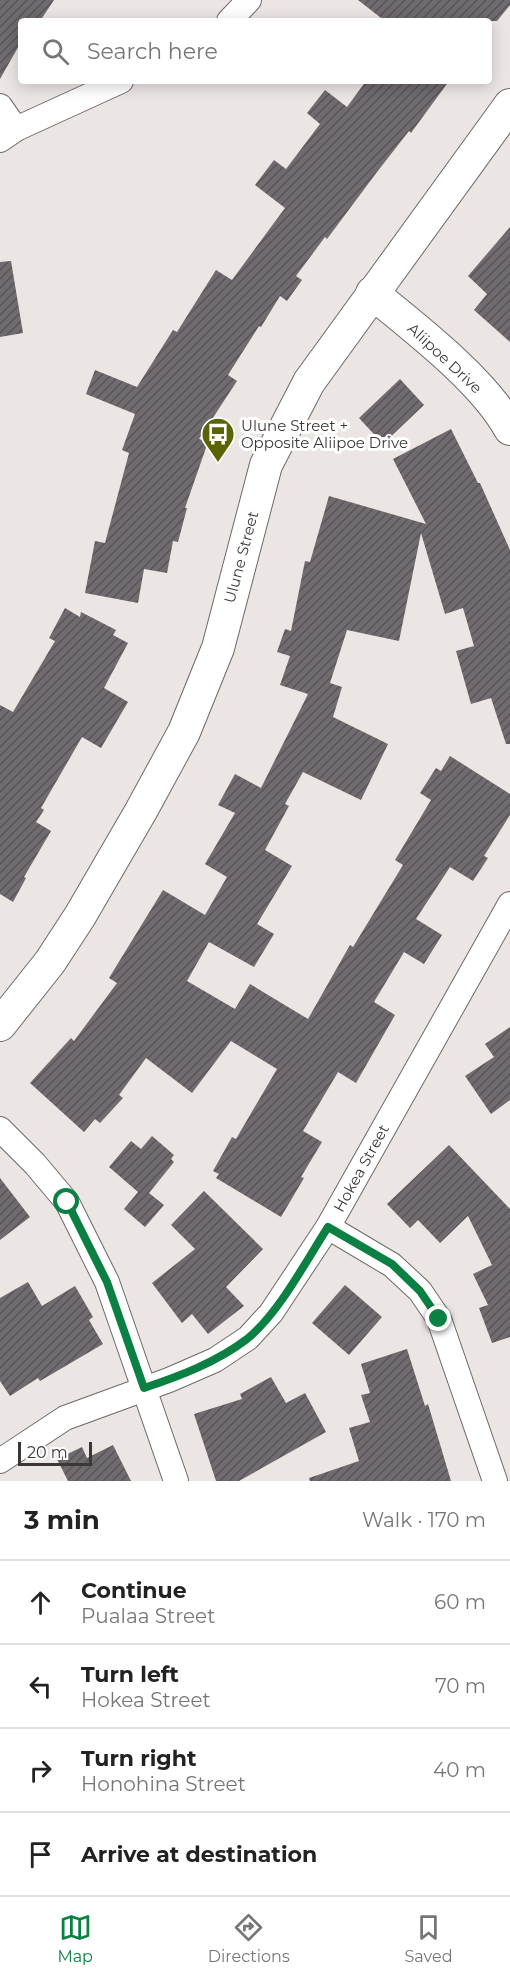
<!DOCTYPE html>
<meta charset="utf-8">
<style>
:root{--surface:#fff;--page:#f2f2f2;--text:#222;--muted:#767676;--line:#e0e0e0;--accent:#0b8043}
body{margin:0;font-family:Montserrat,sans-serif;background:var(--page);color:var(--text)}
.scale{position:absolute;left:18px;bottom:15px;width:74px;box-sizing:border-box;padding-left:6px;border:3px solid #3a3837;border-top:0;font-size:16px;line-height:21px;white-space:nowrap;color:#3a3837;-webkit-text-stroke:4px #fff;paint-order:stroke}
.stop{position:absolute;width:18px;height:18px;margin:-14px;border:4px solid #0b8043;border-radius:50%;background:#fff}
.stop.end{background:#0b8043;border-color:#fff;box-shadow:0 2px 6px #0008}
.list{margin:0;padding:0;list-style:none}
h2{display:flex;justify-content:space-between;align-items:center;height:78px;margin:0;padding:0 24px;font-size:26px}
h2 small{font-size:20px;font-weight:400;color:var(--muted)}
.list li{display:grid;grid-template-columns:39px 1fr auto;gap:18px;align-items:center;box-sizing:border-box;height:84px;padding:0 24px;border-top:2px solid var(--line)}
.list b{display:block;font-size:22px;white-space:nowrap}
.list p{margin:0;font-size:20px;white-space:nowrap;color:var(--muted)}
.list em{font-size:20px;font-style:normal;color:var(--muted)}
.icon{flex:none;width:33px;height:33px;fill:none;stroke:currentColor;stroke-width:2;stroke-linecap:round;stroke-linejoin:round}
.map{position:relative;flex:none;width:510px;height:1481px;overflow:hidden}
.search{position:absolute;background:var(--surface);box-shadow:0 3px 15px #0003;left:18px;right:18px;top:18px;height:66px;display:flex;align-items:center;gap:15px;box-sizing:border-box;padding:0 21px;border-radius:6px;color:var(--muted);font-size:22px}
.sheet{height:414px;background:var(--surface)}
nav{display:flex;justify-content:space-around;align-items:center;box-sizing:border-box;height:84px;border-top:2px solid var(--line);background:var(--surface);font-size:16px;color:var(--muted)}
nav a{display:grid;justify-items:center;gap:3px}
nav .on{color:var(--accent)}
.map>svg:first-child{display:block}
.building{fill:url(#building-hatch)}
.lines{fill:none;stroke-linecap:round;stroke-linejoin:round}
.minor-casing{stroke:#6e6967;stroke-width:26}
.tertiary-casing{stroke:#6e6967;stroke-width:34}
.minor{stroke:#fff;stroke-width:24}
.tertiary{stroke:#fff;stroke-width:32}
.route{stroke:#0b8043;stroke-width:8}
.labels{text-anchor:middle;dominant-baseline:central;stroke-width:6;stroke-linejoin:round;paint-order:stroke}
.street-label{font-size:15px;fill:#3a3837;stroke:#fff}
.poi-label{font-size:15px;fill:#3a3837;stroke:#fff;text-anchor:start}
</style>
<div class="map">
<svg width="510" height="1481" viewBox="0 0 510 1481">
<defs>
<pattern id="building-hatch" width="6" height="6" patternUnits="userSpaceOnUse" patternTransform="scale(1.5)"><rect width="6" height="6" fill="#6f6b6f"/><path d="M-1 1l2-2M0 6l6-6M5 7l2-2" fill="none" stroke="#585457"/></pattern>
</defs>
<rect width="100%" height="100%" fill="#ebe6e4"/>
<!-- building -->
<g class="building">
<path d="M0 0H54L40 21H21V42L0 79Z"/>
<path d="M358 0H510V5L497 21H385Z"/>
<path d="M366 81H449L411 133 409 131 377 172 327 239 325 237 296 276 302 280 287 301 280 296 261 327 259 326 228 375 237 381 199 439 208 442 185 508H187L178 542 173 541 167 573 144 569 138 603 85 593 95 541 105 543 129 453 122 450 135 414 86 394 95 370 137 387 173 330 177 332 216 270 232 280 285 208 255 185 274 160 286 169 320 124 307 113 325 90 347 107Z"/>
<path d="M510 227V342L474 310 487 294 468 276Z"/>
<path d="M11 261 23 333 0 337V262Z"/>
<path d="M400 379 424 405 383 444 359 418Z"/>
<path d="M451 429 478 483H480L510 550V744H506L491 698 471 704 456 651 474 646 463 608 445 614 421 533 399 641 347 630 330 683 342 687 333 717 388 744 361 800 303 772 285 804 289 806 265 850 292 866 257 924 274 934 254 967 209 942 187 981 235 1009 250 984 308 1019 350 945 353 947 403 865 395 860 431 800 420 793 436 768 441 771 450 756 510 794V815L484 856 488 858 473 881 450 867 416 919 442 935 424 964 404 952 374 1002 395 1015 356 1083 338 1072 303 1131 322 1142 301 1177 304 1178 281 1217 216 1178 219 1174 213 1171 232 1137 236 1139 277 1069 231 1041 192 1093 146 1058 119 1095 123 1098 100 1123 95 1119 84 1132 30 1083 71 1038 74 1041 117 983 109 978 163 890 205 915 227 877 205 864 235 813 218 805 235 774 261 788 308 694 280 685 290 656 277 652 285 629 291 631 305 561 310 562 329 496 426 524 393 459Z"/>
<path d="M65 608 80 617 81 612 116 630 113 635 128 643 104 688 128 702 101 748 82 737 41 808 44 810 36 822 51 831 24 877 26 878 13 902 0 894V705L13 712 55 641 49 638Z"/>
<path d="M510 1027V1100L491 1114 465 1076 494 1057 485 1044Z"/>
<path d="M152 1136 174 1155 171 1159 174 1162 149 1193 164 1205 145 1227 124 1209 138 1192 109 1167 131 1141 141 1149Z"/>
<path d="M449 1145 510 1209V1337L492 1343 479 1308 488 1305 473 1274 492 1265 468 1216 440 1243 418 1220 410 1228 387 1204Z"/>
<path d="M0 1178 30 1217 0 1240Z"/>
<path d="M204 1191 263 1249 226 1287 244 1306 208 1334 192 1314 182 1323 152 1283 195 1249 171 1225Z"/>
<path d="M28 1282 42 1306 75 1286 93 1317 89 1320 103 1344 40 1381 38 1378 10 1396 0 1381V1298Z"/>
<path d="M345 1285 382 1317 349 1355 312 1323Z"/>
<path d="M407 1349 425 1406 428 1404 451 1481H310L309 1478 359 1461 349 1428 370 1422 361 1395 370 1393 361 1364Z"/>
<path d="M271 1377 286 1403 305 1393 326 1432 239 1481H216L194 1414 242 1399 240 1394Z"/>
<path d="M113 1445 131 1481H68L57 1459 82 1447 87 1458Z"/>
</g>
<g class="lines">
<defs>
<g id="minor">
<path d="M229 21 249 0"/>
<path d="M0 106 16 129"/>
<path d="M0 140 16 129 121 81"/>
<path d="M0 1129 35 1164 67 1202 107 1282 176 1481"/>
<path d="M328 1227 392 1265 420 1291 439 1319 495 1481"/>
<path d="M0 1461 65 1418 169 1380 215 1360 248 1338 271 1313 328 1227 510 904"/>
</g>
<g id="tertiary">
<path d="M372 293C415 328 484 381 510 429"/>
<path d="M0 1025 50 962 80 916 141 811 184 732 218 648 266 465 309 382 510 105"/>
</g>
</defs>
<!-- minor casing -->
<use href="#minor" class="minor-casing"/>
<!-- tertiary casing -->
<use href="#tertiary" class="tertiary-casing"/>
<!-- minor -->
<use href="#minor" class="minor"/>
<!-- tertiary -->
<use href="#tertiary" class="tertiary"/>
</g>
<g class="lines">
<!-- route -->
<path class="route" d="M67 1202 107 1282 144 1388C180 1376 217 1362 247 1339 279 1313 306 1261 328 1227L392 1264 420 1291 439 1319"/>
</g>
<!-- icons -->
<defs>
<symbol id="bus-pin" viewBox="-11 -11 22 30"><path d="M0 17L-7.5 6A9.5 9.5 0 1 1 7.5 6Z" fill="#5a6403" stroke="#fff"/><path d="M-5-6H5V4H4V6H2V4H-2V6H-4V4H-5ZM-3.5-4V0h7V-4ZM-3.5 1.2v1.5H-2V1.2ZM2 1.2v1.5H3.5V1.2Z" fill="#fff"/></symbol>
</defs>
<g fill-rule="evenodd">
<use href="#bus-pin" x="199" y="415" width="38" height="52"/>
</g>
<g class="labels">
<!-- street labels -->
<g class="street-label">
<text transform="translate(445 358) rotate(43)">Aliipoe Drive</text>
<text transform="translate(241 557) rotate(-75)">Ulune Street</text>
<text transform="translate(361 1168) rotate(-61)">Hokea Street</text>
</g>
<!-- poi labels -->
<g class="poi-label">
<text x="241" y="425">Ulune Street +<tspan x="241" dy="17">Opposite Aliipoe Drive</tspan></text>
</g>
</g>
</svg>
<div class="scale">20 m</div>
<div class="stop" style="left:67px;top:1202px"></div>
<div class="stop end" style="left:439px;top:1319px"></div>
<div class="search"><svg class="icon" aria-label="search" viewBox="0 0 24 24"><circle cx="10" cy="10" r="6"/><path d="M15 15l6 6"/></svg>Search here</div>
</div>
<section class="sheet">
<h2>3 min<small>Walk · 170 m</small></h2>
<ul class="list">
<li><svg class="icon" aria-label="ahead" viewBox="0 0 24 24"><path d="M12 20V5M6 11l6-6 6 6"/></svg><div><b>Continue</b><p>Pualaa Street</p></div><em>60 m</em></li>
<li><svg class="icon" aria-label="left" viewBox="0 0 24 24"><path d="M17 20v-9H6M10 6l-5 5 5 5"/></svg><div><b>Turn left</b><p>Hokea Street</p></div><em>70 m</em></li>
<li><svg class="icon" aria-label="right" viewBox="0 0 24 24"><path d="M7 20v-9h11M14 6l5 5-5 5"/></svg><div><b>Turn right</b><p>Honohina Street</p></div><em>40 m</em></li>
<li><svg class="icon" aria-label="arrive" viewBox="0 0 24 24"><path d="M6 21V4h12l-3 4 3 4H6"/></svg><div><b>Arrive at destination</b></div></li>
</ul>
</section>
<nav>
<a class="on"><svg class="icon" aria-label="map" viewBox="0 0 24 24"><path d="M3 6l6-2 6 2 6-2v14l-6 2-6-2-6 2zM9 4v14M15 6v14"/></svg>Map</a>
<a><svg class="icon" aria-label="directions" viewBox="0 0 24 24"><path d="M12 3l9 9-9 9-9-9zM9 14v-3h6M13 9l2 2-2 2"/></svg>Directions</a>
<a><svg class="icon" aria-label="saved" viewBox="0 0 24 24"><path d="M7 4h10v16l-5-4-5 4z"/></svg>Saved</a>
</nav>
